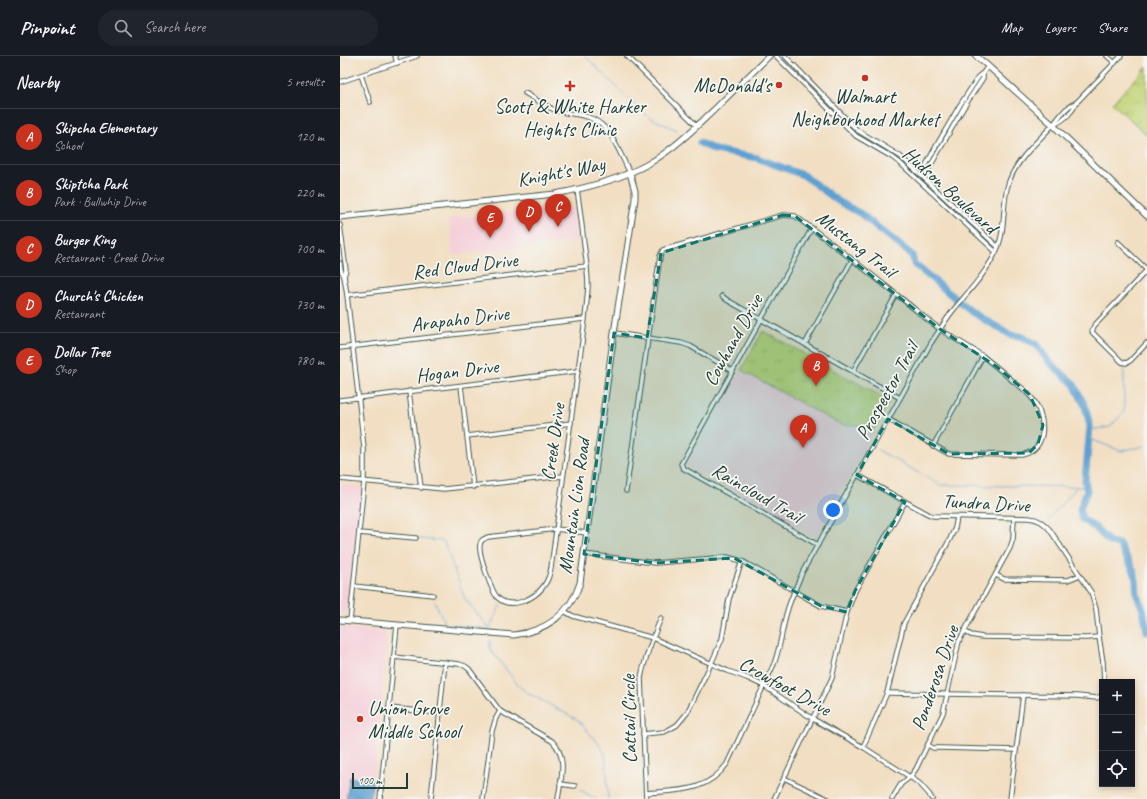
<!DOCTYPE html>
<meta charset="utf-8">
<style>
:root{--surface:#171b24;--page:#20242c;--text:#f1f3f6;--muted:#9ea1a6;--line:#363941;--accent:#c8321e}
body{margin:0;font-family:Caveat,sans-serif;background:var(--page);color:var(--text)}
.controls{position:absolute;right:12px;bottom:12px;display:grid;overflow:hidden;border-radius:0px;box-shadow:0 2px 6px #0003}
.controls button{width:36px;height:36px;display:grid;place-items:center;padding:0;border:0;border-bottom:1px solid var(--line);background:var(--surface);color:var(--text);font:20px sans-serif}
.scale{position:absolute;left:12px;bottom:10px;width:56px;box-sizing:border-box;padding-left:4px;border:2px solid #1f3d34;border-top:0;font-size:11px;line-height:14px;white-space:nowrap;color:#1f3d34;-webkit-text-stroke:3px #f6f6f2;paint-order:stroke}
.you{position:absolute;left:493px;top:454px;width:14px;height:14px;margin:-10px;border:3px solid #fff;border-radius:50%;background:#1a73e8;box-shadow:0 0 0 6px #1a73e833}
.badge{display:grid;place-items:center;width:26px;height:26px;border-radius:50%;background:var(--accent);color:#fff;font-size:13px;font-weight:700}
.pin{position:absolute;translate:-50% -33px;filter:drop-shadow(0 1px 2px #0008)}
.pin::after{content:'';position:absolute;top:21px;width:14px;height:12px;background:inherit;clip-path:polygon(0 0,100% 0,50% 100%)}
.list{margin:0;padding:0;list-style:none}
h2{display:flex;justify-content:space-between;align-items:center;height:52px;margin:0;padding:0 16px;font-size:17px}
h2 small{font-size:13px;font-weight:400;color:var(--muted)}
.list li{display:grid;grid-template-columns:26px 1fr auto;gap:12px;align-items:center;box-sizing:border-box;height:56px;padding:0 16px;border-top:1px solid var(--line)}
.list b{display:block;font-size:15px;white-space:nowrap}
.list p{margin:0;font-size:13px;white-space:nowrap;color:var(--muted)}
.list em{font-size:13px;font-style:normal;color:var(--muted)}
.icon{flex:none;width:22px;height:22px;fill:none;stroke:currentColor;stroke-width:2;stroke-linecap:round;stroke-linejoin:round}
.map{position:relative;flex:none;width:807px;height:743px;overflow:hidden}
header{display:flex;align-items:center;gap:24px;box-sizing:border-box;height:56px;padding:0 20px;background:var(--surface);border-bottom:1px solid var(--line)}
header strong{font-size:19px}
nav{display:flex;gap:22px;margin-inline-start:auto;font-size:14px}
.search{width:280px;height:36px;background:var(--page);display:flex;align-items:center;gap:10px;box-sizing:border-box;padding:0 14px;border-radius:22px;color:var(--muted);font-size:15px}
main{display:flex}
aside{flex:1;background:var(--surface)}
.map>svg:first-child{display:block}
.built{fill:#f5cfd9}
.park{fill:url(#park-tufts);stroke:#708856}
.water{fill:url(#water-ripples);stroke:#3e6e82}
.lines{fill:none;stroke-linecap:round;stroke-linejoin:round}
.stream{stroke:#5da0d1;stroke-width:1}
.river{stroke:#5da0d1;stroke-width:7}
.street-casing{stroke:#3f5549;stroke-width:5.5}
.secondary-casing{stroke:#3f5549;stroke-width:7}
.street{stroke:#fff;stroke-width:3.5}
.secondary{stroke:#fff;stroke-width:5}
.marked{fill:#0f766e;fill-opacity:0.2;stroke:#0f766e;stroke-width:3;stroke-dasharray:8 5;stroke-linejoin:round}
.poi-dot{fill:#c8321e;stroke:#f6f6f2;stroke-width:1.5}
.labels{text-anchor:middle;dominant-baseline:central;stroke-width:3.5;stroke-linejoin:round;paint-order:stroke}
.poi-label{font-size:20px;fill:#1f3d34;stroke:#f6f6f2}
.street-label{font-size:20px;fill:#1f3d34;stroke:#f6f6f2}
</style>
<header>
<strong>Pinpoint</strong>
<div class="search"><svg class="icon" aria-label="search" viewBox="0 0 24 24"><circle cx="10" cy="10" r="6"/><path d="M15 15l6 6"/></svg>Search here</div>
<nav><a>Map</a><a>Layers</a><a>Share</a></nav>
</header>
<main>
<aside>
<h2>Nearby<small>5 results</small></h2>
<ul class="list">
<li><span class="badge">A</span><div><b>Skipcha Elementary</b><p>School</p></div><em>120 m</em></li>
<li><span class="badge">B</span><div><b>Skiptcha Park</b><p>Park · Bullwhip Drive</p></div><em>220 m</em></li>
<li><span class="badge">C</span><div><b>Burger King</b><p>Restaurant · Creek Drive</p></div><em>700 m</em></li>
<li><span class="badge">D</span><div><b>Church's Chicken</b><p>Restaurant</p></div><em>730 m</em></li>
<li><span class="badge">E</span><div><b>Dollar Tree</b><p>Shop</p></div><em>780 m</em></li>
</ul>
</aside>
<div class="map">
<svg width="807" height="743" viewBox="0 0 807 743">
<defs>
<pattern id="park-tufts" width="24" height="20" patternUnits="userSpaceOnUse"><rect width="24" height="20" fill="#c2d477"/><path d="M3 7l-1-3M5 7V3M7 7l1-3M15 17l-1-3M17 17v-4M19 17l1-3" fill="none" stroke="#a6b768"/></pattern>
<pattern id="water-ripples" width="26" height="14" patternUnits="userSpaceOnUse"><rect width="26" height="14" fill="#5da0d1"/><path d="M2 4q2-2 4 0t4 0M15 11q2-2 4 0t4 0" fill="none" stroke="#4c84aa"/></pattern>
</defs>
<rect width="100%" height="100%" fill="#f6f6f2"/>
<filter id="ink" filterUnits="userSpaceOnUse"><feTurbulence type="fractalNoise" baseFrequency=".025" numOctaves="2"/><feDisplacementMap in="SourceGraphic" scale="8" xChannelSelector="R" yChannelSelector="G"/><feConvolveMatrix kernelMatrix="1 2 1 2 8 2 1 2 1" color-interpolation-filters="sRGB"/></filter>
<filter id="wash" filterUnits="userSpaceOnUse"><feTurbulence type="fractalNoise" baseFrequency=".012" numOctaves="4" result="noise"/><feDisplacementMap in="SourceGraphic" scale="16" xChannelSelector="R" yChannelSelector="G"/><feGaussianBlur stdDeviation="0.9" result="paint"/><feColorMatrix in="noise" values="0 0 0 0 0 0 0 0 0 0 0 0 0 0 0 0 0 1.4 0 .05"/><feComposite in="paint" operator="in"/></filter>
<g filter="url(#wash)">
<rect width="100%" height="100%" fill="#f2dfc3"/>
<!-- built -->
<g class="built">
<path d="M233 151 237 185 113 199 109 162Z"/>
<path d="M401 314 501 369 519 368 533 377 476 482 347 409Z"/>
<path d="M0 428 22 431 7 558 0 557Z"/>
<path d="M0 571 44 575 47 584 32 743H0Z"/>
</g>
<!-- park -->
<g class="park">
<path d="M807 11V79L772 47Z"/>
<path d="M423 275 550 345 532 376 519 369H501L401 314Z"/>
</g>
<!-- water -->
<path class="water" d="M10 721 33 724 30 743H6Z"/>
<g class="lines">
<!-- stream -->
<g class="stream">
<path d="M245 0 299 53 310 62 337 74"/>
<path d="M750 374 770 371 784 356V310"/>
<path d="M750 383 781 395 804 390"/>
<path d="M538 394 600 429 746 431"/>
<path d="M708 464 736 432"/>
<path d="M80 483 102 485 104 486 125 543 150 573"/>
<path d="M95 546 105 568 149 573"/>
<path d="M805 562 807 561"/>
<path d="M150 572 161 548"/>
<path d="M150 585V593L179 630 186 636 238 664 258 687 264 696 266 703 268 743"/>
<path d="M240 734 256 743"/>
</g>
<!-- river -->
<path class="river" d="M360 87 375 94 417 102 463 119 498 145 521 158 572 199 574 208 633 257 671 279 680 280 696 288 709 306 734 328 745 350 750 370 745 425 747 435 740 453 742 463 756 472 769 486 779 488 794 515 796 525 797 540 803 553 807 575"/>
</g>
</g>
<g filter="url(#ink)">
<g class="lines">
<defs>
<g id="street">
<path d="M55 0 57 7"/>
<path d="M287 0 357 70"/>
<path d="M436 0 516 80 552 101 560 107 656 196"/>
<path d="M445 0 517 74 560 100 658 191"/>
<path d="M767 0 775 7"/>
<path d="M21 19 30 46"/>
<path d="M0 26 77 0"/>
<path d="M185 37C196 43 207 52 218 55 236 60 250 57 264 71 274 80 283 104 290 117"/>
<path d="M714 69C725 63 732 57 737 46L781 0"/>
<path d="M584 117V113L594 94 620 49 639 20 643 17 648 10"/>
<path d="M583 118 587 116 624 51 643 22V17"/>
<path d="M237 134C240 152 242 170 244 188 246 202 248 216 248 230 246 265 240 300 235 335 227 394 219 453 211 512 210 518 207 526 203 531 194 543 171 554 158 542 152 537 138 497 140 489 140 484 144 483 148 481L216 473 247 477"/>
<path d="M0 169 6 214 4 220"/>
<path d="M472 172 341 408 343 412 478 489"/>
<path d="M778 186 807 214 754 270 752 276 782 306 786 307 790 305 807 287"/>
<path d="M0 207 1 214 4 220 7 239 24 392V426L10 565"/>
<path d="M7 239 247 210"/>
<path d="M382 240 387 244 560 342"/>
<path d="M274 277 341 287 350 290 393 315"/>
<path d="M465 288 512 204"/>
<path d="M0 292 244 263"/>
<path d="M513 315 556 239"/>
<path d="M121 330 133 431"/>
<path d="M69 335 81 432"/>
<path d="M0 344 238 315"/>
<path d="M127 380 231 367"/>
<path d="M593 390 643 300"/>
<path d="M517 419 588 458 593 460 689 462C699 463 704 467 710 474L751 536 756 553 759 581 763 606 764 626"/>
<path d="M0 423 104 433 223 420"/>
<path d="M286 435 320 200 323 194 443 159 455 160C491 186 527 215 562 243 575 253 587 264 600 273 614 283 630 291 644 301 654 309 664 317 674 326 680 330 686 335 690 340 706 357 710 393 682 399L609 398 548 363"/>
<path d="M19 477 76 482"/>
<path d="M244 498 315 507 387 501 402 505 481 550 507 556"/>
<path d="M656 519 664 523 728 524 740 519"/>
<path d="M14 530 93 539"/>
<path d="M224 555 233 560 313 582 388 615 407 622 424 630 473 663 523 691 570 721 580 728 589 738 592 743"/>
<path d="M624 575 631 579 642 581 747 582 759 581"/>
<path d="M54 601 119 608 125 610 129 613 160 655 212 685C228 700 221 723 218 743"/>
<path d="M547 637 737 640 757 642 762 639"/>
<path d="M49 652 100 657"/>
<path d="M303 678 324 676 330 673 337 669 347 657 371 608 382 583 389 543 402 505"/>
<path d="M588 689 593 692H601L676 694"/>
<path d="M523 691 547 637 564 567 610 483 615 472 617 461"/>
<path d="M444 722 488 743"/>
<path d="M220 728 235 730"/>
<path d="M306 737C338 734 366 737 387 708L434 608C440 592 442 575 446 559 450 543 457 529 463 515L591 287C599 275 606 263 615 252 629 235 645 218 655 198 666 177 662 154 667 132 673 108 692 91 709 73 719 63 723 52 737 46"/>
<path d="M40 743 57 569"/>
<path d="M91 743 105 606"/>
<path d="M143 743 152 675 156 662 160 655"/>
<path d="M306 743 301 622C305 601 313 581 321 562"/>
<path d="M434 743 492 622 507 556 515 535 565 446"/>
<path d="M552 743 561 728 570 721 576 713 603 657 619 585 670 492 673 483 674 462"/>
<path d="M670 743 683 639"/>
</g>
<g id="secondary">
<path d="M636 0 648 10 713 69 807 160"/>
<path d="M0 161 215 138C247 132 279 124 308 108 334 93 355 72 377 51 394 34 412 17 429 0"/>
<path d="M0 564 174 579C206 575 230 558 240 527L274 277 295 143V135L290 117"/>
</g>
</defs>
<!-- street casing -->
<use href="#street" class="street-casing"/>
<!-- secondary casing -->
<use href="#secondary" class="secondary-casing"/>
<!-- street -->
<use href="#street" class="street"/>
<!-- secondary -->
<use href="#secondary" class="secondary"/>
</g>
</g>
<!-- marked area -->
<path class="marked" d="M443 159 455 160 600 273 657 311 690 339 703 369 698 388 689 397 609 398 548 363 517 419 565 446 515 535 507 556 481 550 394 502 315 507 244 498 274 277 307 282 321 197Z"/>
<!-- markers -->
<g class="poi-dot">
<circle cx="525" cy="22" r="4"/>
<circle cx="439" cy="29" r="4"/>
<path d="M228 24h4v4h4v4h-4v4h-4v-4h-4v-4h4z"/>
<circle cx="20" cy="663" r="4"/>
</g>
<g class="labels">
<!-- poi labels -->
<g class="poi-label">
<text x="431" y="29" text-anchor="end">McDonald's</text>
<text x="525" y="40">Walmart<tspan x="525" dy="23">Neighborhood Market</tspan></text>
<text x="230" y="50">Scott &amp; White Harker<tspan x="230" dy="23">Heights Clinic</tspan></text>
<text x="28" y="652" text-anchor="start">Union Grove<tspan x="28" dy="23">Middle School</tspan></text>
</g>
<!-- street labels -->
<g class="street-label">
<text transform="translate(221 116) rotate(-11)">Knight's Way</text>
<text transform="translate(610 134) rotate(42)">Hudson Boulevard</text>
<text transform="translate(516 188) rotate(38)">Mustang Trail</text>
<text transform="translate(125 210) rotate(-7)">Red Cloud Drive</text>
<text transform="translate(120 263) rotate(-7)">Arapaho Drive</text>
<text transform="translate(393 284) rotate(-61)">Cowhand Drive</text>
<text transform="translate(117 315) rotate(-7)">Hogan Drive</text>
<text transform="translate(547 335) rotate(-61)">Prospector Trail</text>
<text transform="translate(213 386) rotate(-82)">Creek Drive</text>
<text transform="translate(417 437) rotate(30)">Raincloud Trail</text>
<text transform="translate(646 447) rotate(3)">Tundra Drive</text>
<text transform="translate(234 450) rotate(-82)">Mountain Lion Road</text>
<text transform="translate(595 622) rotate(-71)">Ponderosa Drive</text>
<text transform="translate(445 630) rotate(29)">Crowfoot Drive</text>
<text transform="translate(289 663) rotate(-91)">Cattail Circle</text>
</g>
</g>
</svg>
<div class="controls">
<button>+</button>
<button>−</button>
<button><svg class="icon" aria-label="locate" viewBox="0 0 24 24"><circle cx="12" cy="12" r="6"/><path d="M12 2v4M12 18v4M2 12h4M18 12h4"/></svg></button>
</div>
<div class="scale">100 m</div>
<div class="you"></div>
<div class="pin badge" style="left:463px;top:392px">A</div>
<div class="pin badge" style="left:476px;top:330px">B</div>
<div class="pin badge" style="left:218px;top:171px">C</div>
<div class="pin badge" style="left:189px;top:176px">D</div>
<div class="pin badge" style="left:150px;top:182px">E</div>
</div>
</main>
